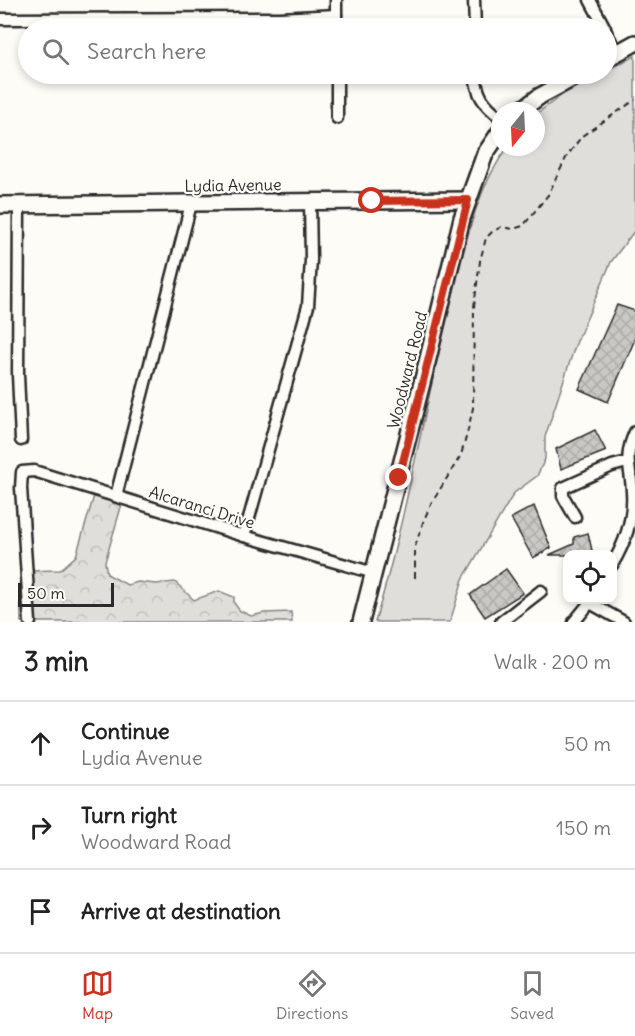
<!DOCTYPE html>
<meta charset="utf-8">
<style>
:root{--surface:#fff;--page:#f2f2f2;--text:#222;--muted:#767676;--line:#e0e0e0;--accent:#c8321e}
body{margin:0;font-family:Delius,sans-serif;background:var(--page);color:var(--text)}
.controls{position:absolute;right:18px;bottom:18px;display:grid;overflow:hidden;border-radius:12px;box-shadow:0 3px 9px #0003}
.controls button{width:54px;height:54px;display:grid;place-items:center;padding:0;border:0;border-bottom:2px solid var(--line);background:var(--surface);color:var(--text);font:30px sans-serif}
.compass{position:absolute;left:491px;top:102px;width:54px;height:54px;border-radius:50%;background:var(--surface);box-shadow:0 3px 9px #0003;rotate:198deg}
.scale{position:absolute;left:18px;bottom:15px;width:96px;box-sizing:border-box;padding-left:6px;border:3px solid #2b2b2b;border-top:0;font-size:16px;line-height:21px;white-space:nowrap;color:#2b2b2b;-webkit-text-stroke:4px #fdfcf7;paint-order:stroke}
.stop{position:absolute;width:18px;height:18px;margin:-14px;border:4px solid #c8321e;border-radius:50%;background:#fff}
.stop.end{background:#c8321e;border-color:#fff;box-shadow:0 2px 6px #0008}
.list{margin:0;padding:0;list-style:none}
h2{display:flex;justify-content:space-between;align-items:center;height:78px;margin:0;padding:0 24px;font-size:26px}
h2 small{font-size:20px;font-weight:400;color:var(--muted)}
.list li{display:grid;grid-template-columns:39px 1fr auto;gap:18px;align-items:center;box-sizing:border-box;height:84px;padding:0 24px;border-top:2px solid var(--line)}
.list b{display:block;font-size:22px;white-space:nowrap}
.list p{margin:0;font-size:20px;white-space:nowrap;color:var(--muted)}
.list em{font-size:20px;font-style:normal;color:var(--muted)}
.icon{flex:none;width:33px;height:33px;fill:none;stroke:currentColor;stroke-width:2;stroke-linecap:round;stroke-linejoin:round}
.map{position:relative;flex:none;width:635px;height:622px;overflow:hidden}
.search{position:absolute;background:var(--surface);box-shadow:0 3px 9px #0003;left:18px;right:18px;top:18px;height:66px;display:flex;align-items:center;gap:15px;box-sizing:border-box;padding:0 21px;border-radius:33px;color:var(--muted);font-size:22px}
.sheet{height:330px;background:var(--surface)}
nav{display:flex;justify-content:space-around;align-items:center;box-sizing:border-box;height:84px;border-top:2px solid var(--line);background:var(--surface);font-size:16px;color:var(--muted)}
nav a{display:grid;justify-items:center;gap:3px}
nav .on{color:var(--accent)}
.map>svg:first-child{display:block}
.grass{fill:#dfdeda;stroke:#858482;stroke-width:1.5}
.forest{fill:url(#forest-crowns);stroke:#858482;stroke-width:1.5}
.building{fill:url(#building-cross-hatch);stroke:#2b2b2b;stroke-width:1.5}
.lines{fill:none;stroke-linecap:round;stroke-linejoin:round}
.street-casing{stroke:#2b2b2b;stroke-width:15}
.secondary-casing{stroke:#2b2b2b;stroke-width:20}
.path{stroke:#2b2b2b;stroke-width:2;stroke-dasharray:6 4.5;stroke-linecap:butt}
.street{stroke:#fdfcf7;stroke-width:10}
.secondary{stroke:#fdfcf7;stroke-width:15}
.route{stroke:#c8321e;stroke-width:8}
.labels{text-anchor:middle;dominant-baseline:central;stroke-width:4.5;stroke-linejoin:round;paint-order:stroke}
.street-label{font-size:16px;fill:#2b2b2b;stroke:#fdfcf7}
</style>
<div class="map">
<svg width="635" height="622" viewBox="0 0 635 622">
<defs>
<pattern id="forest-crowns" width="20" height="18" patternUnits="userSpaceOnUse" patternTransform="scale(1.5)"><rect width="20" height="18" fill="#dfdeda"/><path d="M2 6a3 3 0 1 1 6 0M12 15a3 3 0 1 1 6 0" fill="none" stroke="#c0bfbb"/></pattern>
<pattern id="building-cross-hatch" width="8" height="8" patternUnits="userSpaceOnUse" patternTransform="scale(1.5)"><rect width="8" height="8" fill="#c9c8c4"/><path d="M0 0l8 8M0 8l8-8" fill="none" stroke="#adaca9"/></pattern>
</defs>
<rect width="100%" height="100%" fill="#fdfcf7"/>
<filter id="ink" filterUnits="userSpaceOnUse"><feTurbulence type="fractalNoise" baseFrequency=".0167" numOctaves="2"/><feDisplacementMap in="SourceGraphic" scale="12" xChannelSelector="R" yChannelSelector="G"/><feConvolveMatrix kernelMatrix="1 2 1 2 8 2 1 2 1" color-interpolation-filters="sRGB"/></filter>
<g filter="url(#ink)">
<!-- grass -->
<path class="grass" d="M635 56V230L611 262 575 346 545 437V459L537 476 514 493 463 579 450 622H375C407 516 424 406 452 299 465 247 475 190 508 147H536V114C553 102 587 74 606 74L607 70Z"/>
<!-- forest -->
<path class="forest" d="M96 489 124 497 105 562 107 574 127 585 138 582 156 584 175 582 194 600 219 591 234 597V603L240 611 251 616 264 613 291 612 292 622H21L20 571 60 570 76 556Z"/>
<!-- building -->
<g class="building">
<path d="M617 305 635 311V339L608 402 579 389Z"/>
<path d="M595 430 606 451 561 469 556 449Z"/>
<path d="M534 506 551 548 533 558 511 518Z"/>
<path d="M588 533 593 555H549L574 544V537Z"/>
<path d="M506 569 523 593 485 617 470 595Z"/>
</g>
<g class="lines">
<defs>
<g id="street">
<path d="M336 0V28"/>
<path d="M474 0 475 28"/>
<path d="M590 0 605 28"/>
<path d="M0 19 280 18 336 15"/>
<path d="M606 32 617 53"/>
<path d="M475 74C477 95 483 104 500 117"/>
<path d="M337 118V74"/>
<path d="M19 205 18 375 21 440"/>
<path d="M116 496 191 204"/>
<path d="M575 517 563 496V488L612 466 627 462"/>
<path d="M244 536 308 306 311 260 310 201"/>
<path d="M612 565C625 543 634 518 632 492 631 465 623 459 635 432"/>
<path d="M590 603 624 622"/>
<path d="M30 622 21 488 22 472 34 471 244 536 374 573"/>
<path d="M501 622 541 591"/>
<path d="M574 622 592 600"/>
</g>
<g id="secondary">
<path d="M606 59 635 43"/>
<path d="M520 111 540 96 581 74"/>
<path d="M0 205 468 200"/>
<path d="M361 622 424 375 462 218 485 154 500 132"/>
</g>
</defs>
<!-- street casing -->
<use href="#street" class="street-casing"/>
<!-- secondary casing -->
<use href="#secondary" class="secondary-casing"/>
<!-- path -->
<path class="path" d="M415 578V547L423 522 431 504 461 455 467 434 473 408 474 307 480 261 486 238 492 232 501 227 513 229 523 226 548 195 567 156 582 136 635 100"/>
<!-- street -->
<use href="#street" class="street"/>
<!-- secondary -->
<use href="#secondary" class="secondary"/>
</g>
</g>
<g class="lines" filter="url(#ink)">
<!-- route -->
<path class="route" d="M372 201 468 200 399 478"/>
</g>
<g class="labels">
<!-- street labels -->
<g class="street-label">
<text transform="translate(233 185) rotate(-1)">Lydia Avenue</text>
<text transform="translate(407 370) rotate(-76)">Woodward Road</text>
<text transform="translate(202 507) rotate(17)">Alcaranci Drive</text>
</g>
</g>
</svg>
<div class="controls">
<button><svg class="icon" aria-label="locate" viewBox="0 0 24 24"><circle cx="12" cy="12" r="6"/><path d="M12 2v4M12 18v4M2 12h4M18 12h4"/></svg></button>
</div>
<svg class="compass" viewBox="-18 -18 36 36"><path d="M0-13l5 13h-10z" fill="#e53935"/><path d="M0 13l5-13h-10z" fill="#767676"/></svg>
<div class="scale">50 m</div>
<div class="stop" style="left:372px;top:201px"></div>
<div class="stop end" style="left:399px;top:478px"></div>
<div class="search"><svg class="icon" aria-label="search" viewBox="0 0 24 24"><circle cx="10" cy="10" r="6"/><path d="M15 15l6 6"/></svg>Search here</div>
</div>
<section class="sheet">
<h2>3 min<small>Walk · 200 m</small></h2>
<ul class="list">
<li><svg class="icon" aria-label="ahead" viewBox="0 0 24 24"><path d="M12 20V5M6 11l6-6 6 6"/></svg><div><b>Continue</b><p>Lydia Avenue</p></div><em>50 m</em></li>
<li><svg class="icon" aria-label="right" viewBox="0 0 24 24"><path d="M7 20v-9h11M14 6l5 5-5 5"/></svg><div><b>Turn right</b><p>Woodward Road</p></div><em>150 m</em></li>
<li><svg class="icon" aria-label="arrive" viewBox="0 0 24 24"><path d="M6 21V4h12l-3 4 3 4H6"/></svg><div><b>Arrive at destination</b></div></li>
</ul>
</section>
<nav>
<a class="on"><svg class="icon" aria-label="map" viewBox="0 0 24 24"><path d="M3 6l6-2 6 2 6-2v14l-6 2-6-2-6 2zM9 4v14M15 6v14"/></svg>Map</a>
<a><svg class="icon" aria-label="directions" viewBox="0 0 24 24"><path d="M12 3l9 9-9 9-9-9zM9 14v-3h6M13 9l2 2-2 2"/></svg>Directions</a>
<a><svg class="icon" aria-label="saved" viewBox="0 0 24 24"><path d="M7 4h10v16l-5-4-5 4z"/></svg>Saved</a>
</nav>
